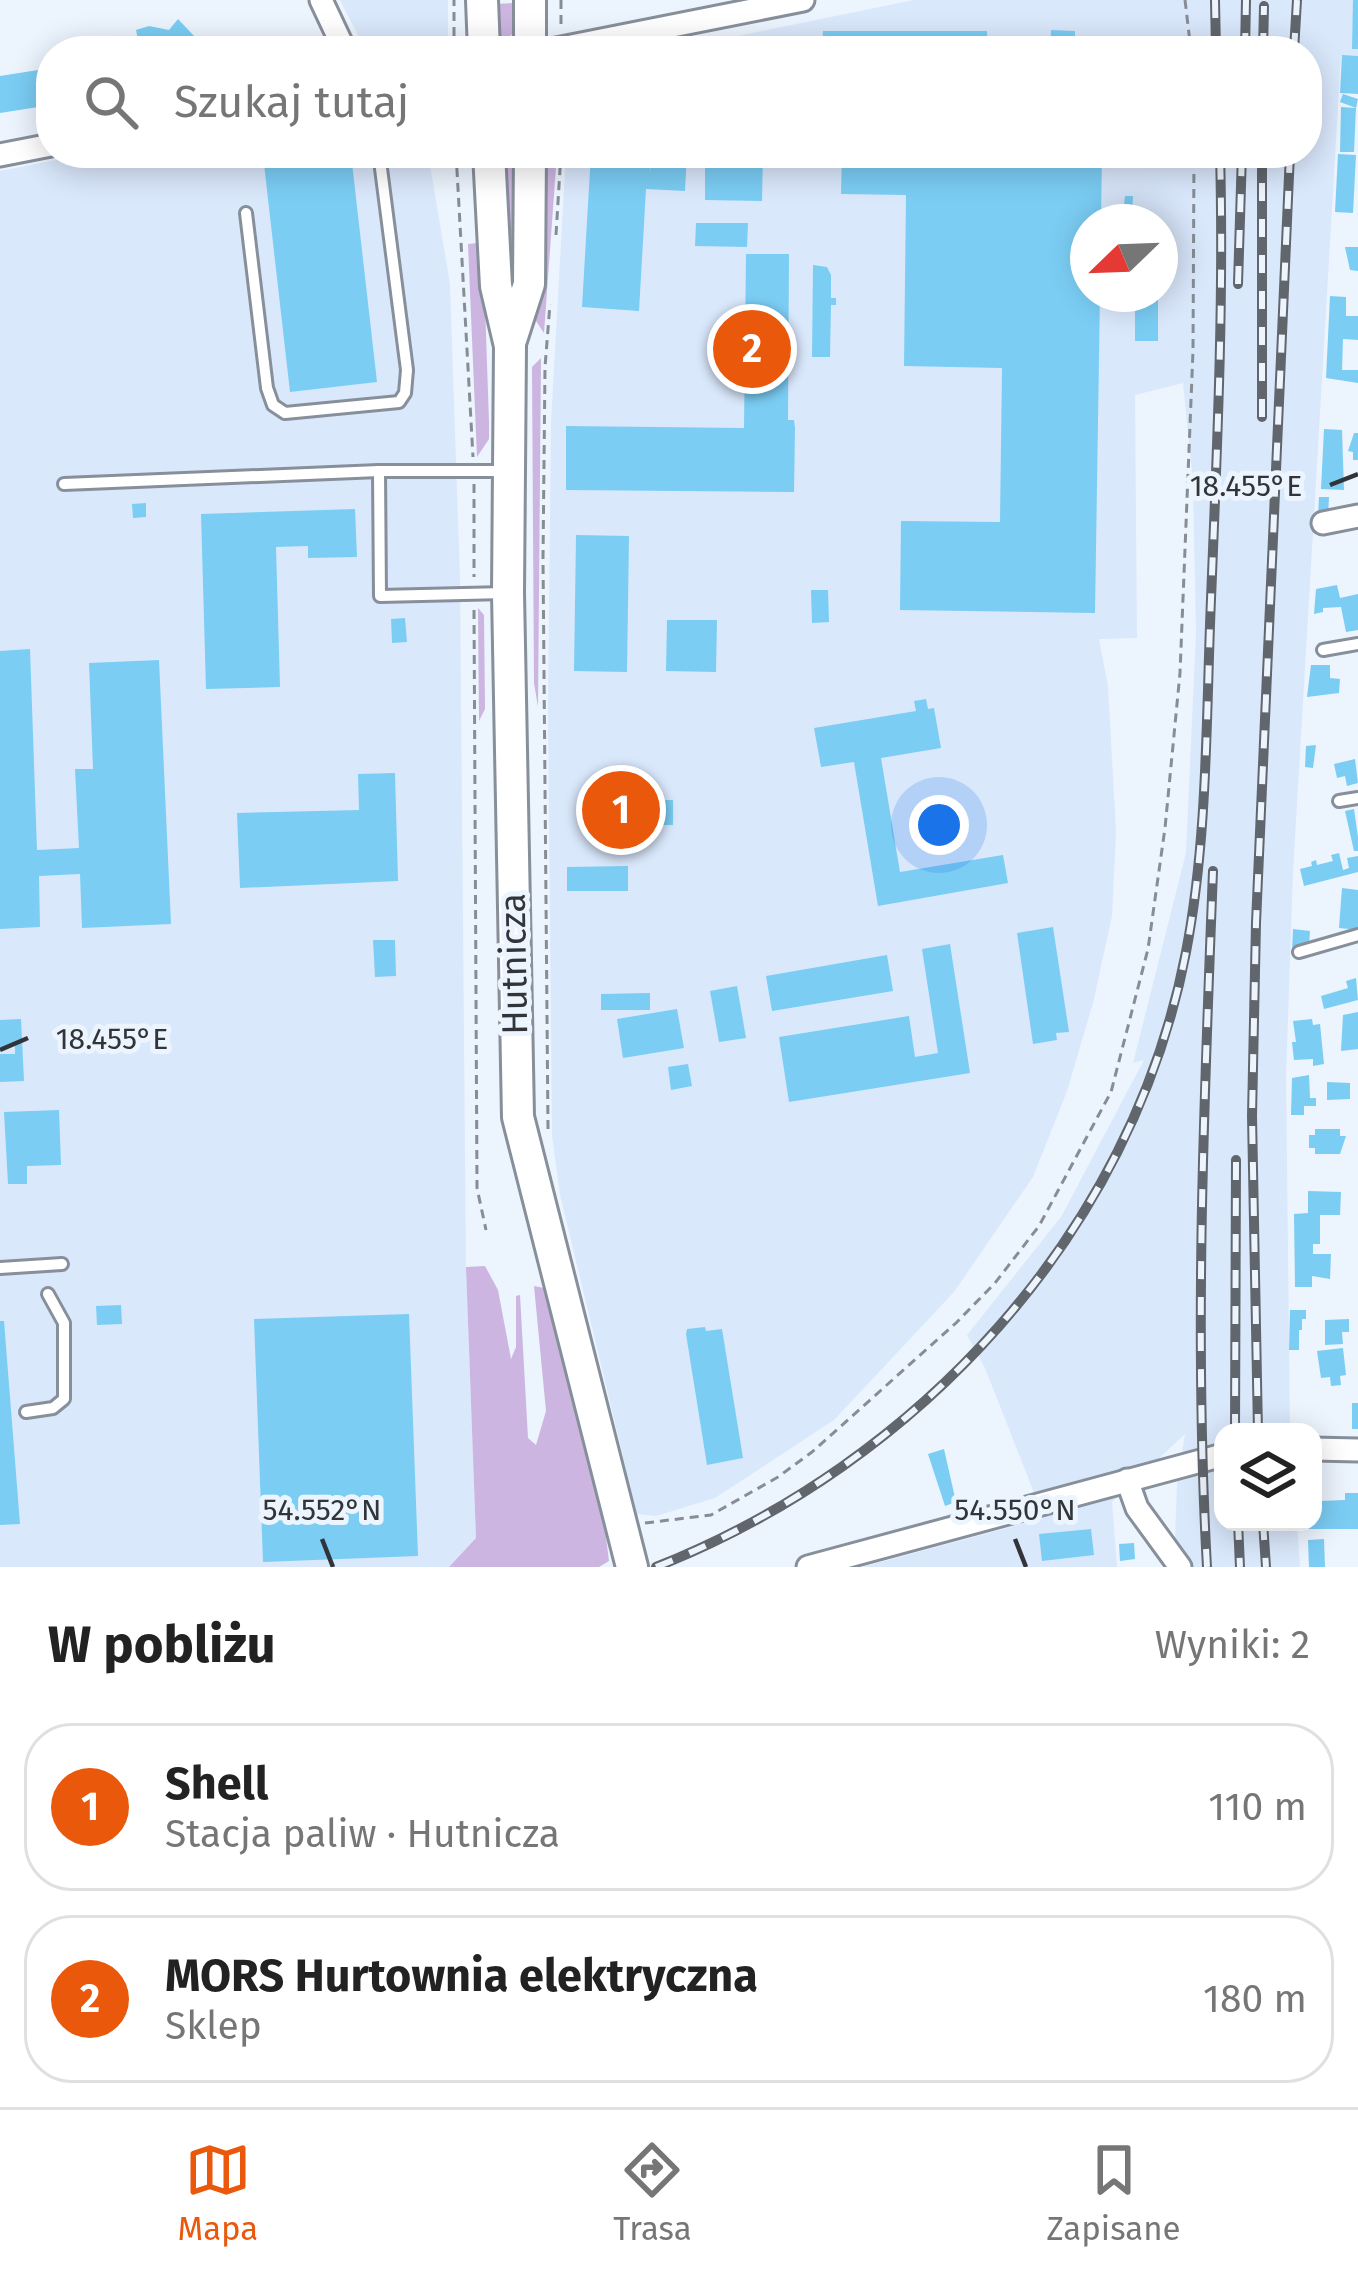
<!DOCTYPE html>
<html lang="pl">
<meta charset="utf-8">
<style>
:root{--surface:#fff;--page:#f2f2f2;--text:#222;--muted:#767676;--line:#e0e0e0;--accent:#ea580c}
body{margin:0;font-family:"Fira Sans",sans-serif;background:var(--page);color:var(--text)}
.controls{position:absolute;right:36px;bottom:36px;display:grid;overflow:hidden;border-radius:24px;box-shadow:0 6px 30px #0003}
.controls button{width:108px;height:108px;display:grid;place-items:center;padding:0;border:0;border-bottom:3px solid var(--line);background:var(--surface);color:var(--text);font:60px sans-serif}
.compass{position:absolute;left:1070px;top:204px;width:108px;height:108px;border-radius:50%;background:var(--surface);box-shadow:0 6px 30px #0003;rotate:247deg}
.you{position:absolute;left:939px;top:825px;width:42px;height:42px;margin:-30px;border:9px solid #fff;border-radius:50%;background:#1a73e8;box-shadow:0 0 0 18px #1a73e833}
.badge{display:grid;place-items:center;width:78px;height:78px;border-radius:50%;background:var(--accent);color:#fff;font-size:39px;font-weight:700}
.pin{position:absolute;translate:-50% -50%;border:6px solid #fff;box-shadow:0 3px 12px #0006}
.list{margin:0;padding:0;list-style:none}
h2{display:flex;justify-content:space-between;align-items:center;height:156px;margin:0;padding:0 48px;font-size:51px}
h2 small{font-size:39px;font-weight:400;color:var(--muted)}
.list li{display:grid;grid-template-columns:78px 1fr auto;gap:36px;align-items:center;box-sizing:border-box;height:168px;margin:0 24px 24px;padding:0 24px;border:3px solid var(--line);border-radius:48px}
.list b{display:block;font-size:45px;white-space:nowrap}
.list p{margin:0;font-size:39px;white-space:nowrap;color:var(--muted)}
.list em{font-size:39px;font-style:normal;color:var(--muted)}
.icon{flex:none;width:66px;height:66px;fill:none;stroke:currentColor;stroke-width:2;stroke-linecap:round;stroke-linejoin:round}
.map{position:relative;flex:none;width:1358px;height:1567px;overflow:hidden}
.search{position:absolute;background:var(--surface);box-shadow:0 6px 30px #0003;left:36px;right:36px;top:36px;height:132px;display:flex;align-items:center;gap:30px;box-sizing:border-box;padding:0 42px;border-radius:48px;color:var(--muted);font-size:45px}
.sheet{height:540px;background:var(--surface)}
nav{display:flex;justify-content:space-around;align-items:center;box-sizing:border-box;height:168px;border-top:3px solid var(--line);background:var(--surface);font-size:33px;color:var(--muted)}
nav a{display:grid;justify-items:center;gap:6px}
nav .on{color:var(--accent)}
.map>svg:first-child{display:block}
.built{fill:#dae8fc;fill-rule:evenodd}
.green{fill:#ccb5e0}
.building{fill:#7bcdf4}
.lines{fill:none;stroke-linecap:round;stroke-linejoin:round}
.lane-casing{stroke:#878f9b;stroke-width:16}
.street-casing{stroke:#878f9b;stroke-width:27}
.secondary-casing{stroke:#878f9b;stroke-width:36}
.path{stroke:#878d95;stroke-width:3;stroke-dasharray:9 6;stroke-linecap:butt}
.lane{stroke:#fff;stroke-width:10}
.street{stroke:#fff;stroke-width:21}
.secondary{stroke:#fff;stroke-width:30}
.rail-casing{stroke:#61666c;stroke-width:10}
.rail{stroke:#ecf4fe;stroke-width:6;stroke-dasharray:18;stroke-linecap:butt}
.ticks{fill:none;stroke:#31353a;stroke-width:4.5}
.labels{text-anchor:middle;dominant-baseline:central;stroke-width:10;stroke-linejoin:round;paint-order:stroke}
.street-label{font-size:36px;fill:#31353a;stroke:#ecf4fe}
.ticks-label{font-size:30px;text-anchor:middle;fill:#31353a;stroke:#ecf4fe;stroke-width:10;stroke-linejoin:round;paint-order:stroke}
</style>
<div class="map">
<svg width="1358" height="1567" viewBox="0 0 1358 1567">
<rect width="100%" height="100%" fill="#ecf4fe"/>
<!-- built -->
<g class="built">
<path d="M340 0H448V48L366 51Z"/>
<path d="M914 0H1358V56H1341L1293 872 1286 1075 1290 1432H1223V1522H1297L1300 1567H1174L1177 1484 1185 1434 1112 1502 1117 1567H863L1044 1518 985 1368 967 1335 1061 1217 1144 1060 1133 1063 1186 853 1196 633 1193 482 1183 383 1135 395 1137 638 1099 639 1108 686 1116 832 1112 916 1093 1003 1067 1091 1033 1177 954 1292 834 1420 715 1498 656 1516 637 1514 560 1195 552 1135 548 708 551 423 566 153H1307V51H664ZM1088 222H1160V294H1088Z"/>
<path d="M91 153H428L450 284 460 580 466 1267 476 1538 449 1567H0V171Z"/>
</g>
<!-- green -->
<g class="green">
<path d="M516 3 517 31 506 39 498 36 494 4Z"/>
<path d="M501 153H519L513 330Z"/>
<path d="M547 153H557L544 333 536 321Z"/>
<path d="M478 243 484 276 489 422V439L477 457 468 244Z"/>
<path d="M541 358 538 707 534 683 532 367Z"/>
<path d="M478 608 484 615 485 709 479 721Z"/>
<path d="M485 1266 498 1290 511 1359 516 1347V1296L520 1295 528 1438 536 1445 546 1411 534 1286 544 1288 604 1521 609 1561 599 1567H449L476 1538 466 1267Z"/>
</g>
<!-- building -->
<g class="building">
<path d="M1353 0H1358V49H1352Z"/>
<path d="M178 19 195 37 200 51H140L136 30 149 26 169 30Z"/>
<path d="M1051 30 1075 31V51H1050Z"/>
<path d="M823 31H987L988 51H827L822 49Z"/>
<path d="M1342 55 1358 56V94L1340 93Z"/>
<path d="M51 68V105L0 113V76Z"/>
<path d="M1343 94 1358 99 1356 108 1340 102Z"/>
<path d="M1341 107 1356 108 1354 152H1340Z"/>
<path d="M591 153H649L650 173 651 153H687L685 191 646 189 639 311 582 307Z"/>
<path d="M705 153H763L762 201 705 200Z"/>
<path d="M842 153H1102L1101 222H1088V294H1100L1095 613 900 610 901 521 1000 522 1002 368 904 366 906 195 841 194Z"/>
<path d="M351 154 377 382 290 392 264 164Z"/>
<path d="M1338 154 1356 155 1353 213 1335 212Z"/>
<path d="M1125 196H1133L1132 222H1122Z"/>
<path d="M696 223H748L747 247 695 246Z"/>
<path d="M1345 247H1358V271L1350 270Z"/>
<path d="M746 254H789L788 420H794L795 428 794 492 566 490V426L744 428Z"/>
<path d="M813 265 827 267 831 275V298H836V305H831L830 357H812Z"/>
<rect x="1135" y="294" width="23" height="47"/>
<path d="M1330 296 1346 297V316H1358V340L1343 339 1342 370H1358V383L1326 378Z"/>
<path d="M1324 429 1342 430 1344 490 1321 489Z"/>
<path d="M1354 433H1358V460H1353V452L1348 451Z"/>
<path d="M1319 497H1329L1328 517H1318Z"/>
<path d="M146 503V517L133 518 132 504Z"/>
<path d="M355 509 357 557 308 558V546L276 547 280 687 206 689 201 514Z"/>
<path d="M576 535 629 536 627 672 574 671Z"/>
<path d="M1337 585 1340 598 1358 594V630L1346 632 1341 607 1323 608V612L1314 614 1316 589Z"/>
<path d="M811 590H828L829 622 812 623Z"/>
<path d="M405 618 407 642 392 643 391 619Z"/>
<path d="M667 620H717L716 672 666 671Z"/>
<path d="M30 649 37 850 79 848 75 769H93L89 663 159 660 171 924 82 928 80 874 39 876 40 927 0 929V651Z"/>
<path d="M1311 665H1330V678L1340 679 1339 693 1307 697Z"/>
<path d="M926 699 928 709 934 708 941 748 881 758 900 872 1003 855 1008 883 878 906 854 762 821 767 814 728 916 711 914 701Z"/>
<path d="M1316 745 1313 768 1305 767 1306 746Z"/>
<path d="M1355 759 1358 783 1347 786 1345 776 1337 778 1334 764Z"/>
<path d="M395 773 398 881 240 888 237 813 359 810 358 774Z"/>
<path d="M584 794H627L628 827H585Z"/>
<rect x="644" y="800" width="29" height="25"/>
<path d="M1354 809 1358 837V851H1354L1345 811Z"/>
<path d="M1339 853 1343 870 1349 868 1347 858 1358 856V872L1304 886 1300 869 1312 866 1311 862 1316 860 1317 865 1333 861 1331 855Z"/>
<path d="M628 866V891H567V867Z"/>
<path d="M1342 888 1358 890V930L1339 928Z"/>
<path d="M1053 927 1069 1032 1056 1033 1057 1040 1033 1044 1017 933Z"/>
<path d="M1293 929 1310 931 1309 945 1292 950Z"/>
<path d="M373 940H395L396 976 375 977Z"/>
<path d="M950 944 970 1073 789 1102 779 1037 909 1016 915 1057 938 1053 922 949Z"/>
<path d="M887 955 893 991 772 1011 766 976Z"/>
<path d="M1356 978 1358 1000 1324 1009 1321 996 1348 988 1346 981Z"/>
<path d="M737 986 746 1038 719 1042 710 991Z"/>
<path d="M650 993V1010H601V994Z"/>
<path d="M677 1009 684 1048 623 1058 617 1019Z"/>
<path d="M1358 1012V1049L1341 1051 1343 1015Z"/>
<path d="M21 1019 24 1081 0 1082V1054H15V1046L0 1047V1020Z"/>
<path d="M1312 1019 1313 1025 1320 1024 1324 1064 1313 1066V1059L1294 1060 1292 1042H1296L1293 1021Z"/>
<path d="M688 1064 692 1086 671 1090 668 1067Z"/>
<path d="M1309 1075 1310 1098H1316V1106H1304V1115H1291L1292 1078Z"/>
<path d="M1327 1082 1350 1083V1099L1327 1100Z"/>
<path d="M59 1110 61 1165 27 1166V1184H8L4 1112Z"/>
<path d="M1315 1129H1340V1136H1346L1340 1154H1315V1148H1309V1135H1315Z"/>
<path d="M1308 1191 1341 1192 1340 1215H1320V1244H1313V1254H1331L1330 1279 1312 1276V1287H1295L1294 1214 1308 1213Z"/>
<path d="M121 1305 122 1324 97 1325 96 1306Z"/>
<path d="M1290 1310H1306V1319H1302V1330H1299V1350H1289Z"/>
<path d="M409 1314 418 1556 263 1562 254 1319Z"/>
<path d="M1349 1319V1332H1342L1343 1344 1325 1345V1320Z"/>
<path d="M0 1321H4L20 1524 0 1525Z"/>
<path d="M705 1327 706 1331 722 1329 743 1458 707 1465 686 1334 687 1329Z"/>
<path d="M1343 1348 1346 1375 1340 1376 1341 1385 1331 1386 1330 1377 1321 1378 1317 1351Z"/>
<rect x="1352" y="1403" width="6" height="26"/>
<path d="M944 1449 956 1502 945 1506 928 1454Z"/>
<path d="M1313 1461H1319L1320 1501 1345 1500V1493H1358V1529H1306V1522H1313Z"/>
<path d="M1091 1529 1094 1555 1042 1561 1039 1534Z"/>
<path d="M1324 1539 1325 1567H1309L1308 1540Z"/>
<path d="M1134 1543 1135 1559 1120 1561 1119 1544Z"/>
</g>
<g class="lines">
<defs>
<g id="lane">
<path d="M246 213 267 388 273 405 285 413 399 402 405 393 407 370 379 153"/>
<path d="M379 471 380 596 505 593"/>
<path d="M64 484 379 471H505"/>
<path d="M1323 650 1358 644"/>
<path d="M1339 801 1358 798"/>
<path d="M1299 952 1358 935"/>
<path d="M0 1268 62 1264"/>
<path d="M26 1412 53 1408 64 1399V1323L48 1294"/>
</g>
<g id="street">
<path d="M321 0 345 51"/>
<path d="M546 51 803 0"/>
<path d="M0 155 51 145"/>
<path d="M1323 523 1358 516"/>
<path d="M1313 1449 1358 1450"/>
<path d="M1127 1480 1137 1508 1180 1567"/>
<path d="M808 1567 1223 1455"/>
</g>
<g id="secondary">
<path d="M482 0 484 51"/>
<path d="M530 0V51"/>
<path d="M489 153 496 286 510 346 508 593 518 1117 632 1567"/>
<path d="M511 340 529 284 530 153"/>
</g>
</defs>
<!-- lane casing -->
<use href="#lane" class="lane-casing"/>
<!-- street casing -->
<use href="#street" class="street-casing"/>
<!-- secondary casing -->
<use href="#secondary" class="secondary-casing"/>
<!-- path -->
<g class="path">
<path d="M561 0V25"/>
<path d="M1185 0 1191 51"/>
<path d="M454 51V0"/>
<path d="M456 153 473 457"/>
<path d="M556 235 561 153"/>
<path d="M474 484V577"/>
<path d="M474 610 477 1188 486 1230"/>
<path d="M548 1129 543 559 545 367 550 304"/>
<path d="M645 1523 711 1515 778 1477 812 1452 956 1323 995 1283 1039 1226 1111 1092 1148 949 1165 828 1180 673 1193 351 1194 153"/>
</g>
<!-- lane -->
<use href="#lane" class="lane"/>
<!-- street -->
<use href="#street" class="street"/>
<!-- secondary -->
<use href="#secondary" class="secondary"/>
<defs>
<g id="rail">
<path d="M1215 0 1216 51"/>
<path d="M1245 51 1246 0"/>
<path d="M1263 51 1264 6"/>
<path d="M1294 51 1297 0"/>
<path d="M1238 284 1242 153"/>
<path d="M1262 417V153"/>
<path d="M1235 1432 1236 1160"/>
<path d="M1258 1432 1252 1116 1256 923 1290 153"/>
<path d="M1238 1522 1240 1567"/>
<path d="M1263 1522 1266 1567"/>
<path d="M656 1567C919 1463 1132 1233 1186 952 1208 837 1206 716 1211 599 1217 450 1224 302 1220 153"/>
<path d="M1207 1567C1194 1335 1204 1103 1213 871"/>
</g>
</defs>
<!-- rail casing -->
<use href="#rail" class="rail-casing"/>
<!-- rail -->
<use href="#rail" class="rail"/>
</g>
<!-- ticks -->
<path class="ticks" d="M1330 485 1358 474M0 1050 28 1038M322 1539 333 1567M1015 1539 1026 1567"/>
<g class="labels">
<!-- street labels -->
<g class="street-label">
<text transform="translate(514 964) rotate(-91)">Hutnicza</text>
</g>
</g>
<g class="ticks-label">
<text x="1246" y="496">18.455°E</text>
<text x="112" y="1049">18.455°E</text>
<text x="322" y="1520">54.552°N</text>
<text x="1015" y="1520">54.550°N</text>
</g>
</svg>
<div class="controls">
<button><svg class="icon" aria-label="layers" viewBox="0 0 24 24"><path d="M12 4l9 5-9 5-9-5zM3 14l9 5 9-5"/></svg></button>
</div>
<svg class="compass" viewBox="-18 -18 36 36"><path d="M0-13l5 13h-10z" fill="#e53935"/><path d="M0 13l5-13h-10z" fill="#767676"/></svg>
<div class="you"></div>
<div class="pin badge" style="left:621px;top:810px">1</div>
<div class="pin badge" style="left:752px;top:349px">2</div>
<div class="search"><svg class="icon" aria-label="search" viewBox="0 0 24 24"><circle cx="10" cy="10" r="6"/><path d="M15 15l6 6"/></svg>Szukaj tutaj</div>
</div>
<section class="sheet">
<h2>W pobliżu<small>Wyniki: 2</small></h2>
<ul class="list">
<li><span class="badge">1</span><div><b>Shell</b><p>Stacja paliw · Hutnicza</p></div><em>110 m</em></li>
<li><span class="badge">2</span><div><b>MORS Hurtownia elektryczna</b><p>Sklep</p></div><em>180 m</em></li>
</ul>
</section>
<nav>
<a class="on"><svg class="icon" aria-label="map" viewBox="0 0 24 24"><path d="M3 6l6-2 6 2 6-2v14l-6 2-6-2-6 2zM9 4v14M15 6v14"/></svg>Mapa</a>
<a><svg class="icon" aria-label="directions" viewBox="0 0 24 24"><path d="M12 3l9 9-9 9-9-9zM9 14v-3h6M13 9l2 2-2 2"/></svg>Trasa</a>
<a><svg class="icon" aria-label="saved" viewBox="0 0 24 24"><path d="M7 4h10v16l-5-4-5 4z"/></svg>Zapisane</a>
</nav>
